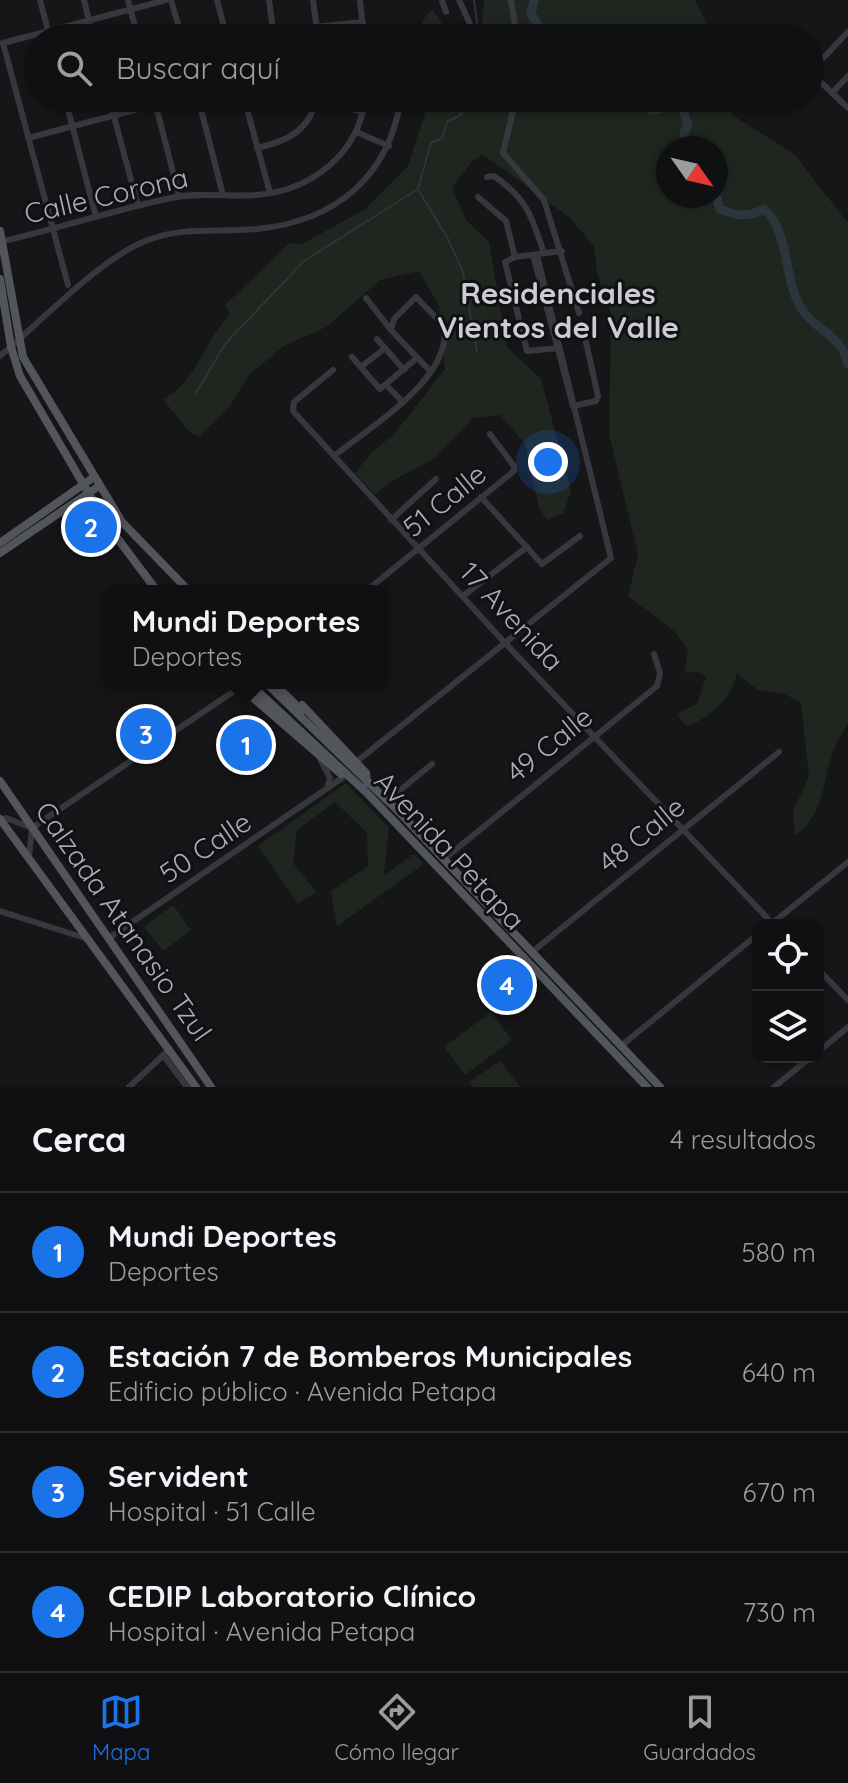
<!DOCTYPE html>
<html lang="es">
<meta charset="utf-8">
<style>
:root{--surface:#101012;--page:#19191b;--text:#f1f3f6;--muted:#9c9d9f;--line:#303032;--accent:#1a73e8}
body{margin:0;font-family:Quicksand,sans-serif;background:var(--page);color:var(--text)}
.controls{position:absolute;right:24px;bottom:24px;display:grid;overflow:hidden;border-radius:16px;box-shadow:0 2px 6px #0004}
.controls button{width:72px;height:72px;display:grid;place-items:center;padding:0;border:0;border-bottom:2px solid var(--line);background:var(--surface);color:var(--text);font:40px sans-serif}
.compass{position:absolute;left:656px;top:136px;width:72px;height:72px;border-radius:50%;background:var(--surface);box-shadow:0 2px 6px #0004;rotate:124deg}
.you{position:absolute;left:548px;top:462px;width:28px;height:28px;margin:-20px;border:6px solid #fff;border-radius:50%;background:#1a73e8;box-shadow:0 0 0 12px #1a73e833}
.badge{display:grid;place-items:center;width:52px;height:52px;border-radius:50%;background:var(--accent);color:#fff;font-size:26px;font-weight:700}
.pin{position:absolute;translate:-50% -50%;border:4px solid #fff;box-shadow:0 2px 8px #0006}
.popup{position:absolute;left:102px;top:585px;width:288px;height:104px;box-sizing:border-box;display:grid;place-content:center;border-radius:16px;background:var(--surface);filter:drop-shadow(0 2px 6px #0005);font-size:26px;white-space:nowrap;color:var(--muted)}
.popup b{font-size:30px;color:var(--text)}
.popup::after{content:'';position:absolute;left:50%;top:100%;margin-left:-16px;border:16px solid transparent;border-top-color:var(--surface)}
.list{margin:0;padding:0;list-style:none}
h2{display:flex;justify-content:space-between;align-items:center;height:104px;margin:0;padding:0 32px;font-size:34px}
h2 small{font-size:26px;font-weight:400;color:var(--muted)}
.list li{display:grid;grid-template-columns:52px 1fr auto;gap:24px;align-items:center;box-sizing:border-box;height:120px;padding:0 32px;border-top:2px solid var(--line)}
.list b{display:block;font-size:30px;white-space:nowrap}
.list p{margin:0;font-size:26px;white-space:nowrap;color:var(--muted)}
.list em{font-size:26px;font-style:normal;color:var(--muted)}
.icon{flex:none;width:44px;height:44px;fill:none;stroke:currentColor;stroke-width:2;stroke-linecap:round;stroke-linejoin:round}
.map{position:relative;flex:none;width:848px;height:1087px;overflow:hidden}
.search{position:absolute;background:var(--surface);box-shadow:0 2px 6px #0004;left:24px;right:24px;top:24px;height:88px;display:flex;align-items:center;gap:20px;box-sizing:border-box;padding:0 28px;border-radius:44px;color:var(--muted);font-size:30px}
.sheet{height:584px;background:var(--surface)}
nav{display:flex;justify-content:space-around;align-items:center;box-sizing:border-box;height:112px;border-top:2px solid var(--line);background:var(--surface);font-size:22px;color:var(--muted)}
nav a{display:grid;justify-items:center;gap:4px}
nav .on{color:var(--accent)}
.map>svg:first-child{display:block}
.green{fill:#1e261f;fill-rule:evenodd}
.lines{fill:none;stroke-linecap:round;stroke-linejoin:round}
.stream{stroke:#2c353c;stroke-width:2}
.river{stroke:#2c353c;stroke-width:9}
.minor{stroke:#37383d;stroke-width:6}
.major{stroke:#53555c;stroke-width:8}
.labels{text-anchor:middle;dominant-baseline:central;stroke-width:6;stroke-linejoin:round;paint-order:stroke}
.street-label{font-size:28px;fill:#a8adb8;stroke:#111113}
.neighbourhood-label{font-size:30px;font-weight:bold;fill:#c9ccd4;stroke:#111113}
</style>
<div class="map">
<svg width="848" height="1087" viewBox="0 0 848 1087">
<rect width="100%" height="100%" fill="#161618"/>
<!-- green -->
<g class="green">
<path d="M484 0H695L714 38H464L482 23Z"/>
<path d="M432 9 451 36 455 38H418L423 20Z"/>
<path d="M430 98H729L732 115 794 154 848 223V723C843 732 836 742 833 752 822 783 824 815 795 836L793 811 809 777 801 702 784 694 758 690 737 673C729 703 714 713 687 727L677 714 697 704 706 677 698 672 684 673 688 650 674 631 628 596 638 554 609 434 611 314 597 272 594 246 569 217 492 161 482 155 472 162 452 187 466 220 489 242 507 347 541 379 571 490 563 514 547 520 539 508 525 444 500 415 473 418 435 458 396 479 375 494 355 473 371 453 395 433 445 369 439 306 419 271 380 280 326 327 284 346 249 375 230 406 198 437 187 430 163 399C195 385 205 339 230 314L225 305 290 243 302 244 364 210 408 166ZM668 148H716V196H668Z"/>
<path d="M346 783 389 828 384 875 414 854 424 864 337 926 331 891 368 866 367 833 335 802 297 830 293 863 316 892 298 904 258 846Z"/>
<path d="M173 905 191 930 163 951 144 926Z"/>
<path d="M491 1012 512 1040 465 1075 444 1047Z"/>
<path d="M500 1061 520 1087H473L469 1082Z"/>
</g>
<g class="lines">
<!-- stream -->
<g class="stream">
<path d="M474 0 479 38"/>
<path d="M419 191 447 237 463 272 477 352"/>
<path d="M196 393 225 344 304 261 418 189 431 143 442 138 448 121 461 115 468 98"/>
</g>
<!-- river -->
<g class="river">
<path d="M534 0 531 14 547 38"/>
<path d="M587 98 593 102 599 98"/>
<path d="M638 98 652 110 660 109 664 104 682 108 688 125 684 133 687 148"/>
<path d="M716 159 723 168 716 179"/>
<path d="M716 195 720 209C736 216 748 218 764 209 790 232 783 278 801 308 816 332 841 334 848 364"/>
</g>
<!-- minor -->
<g class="minor">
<path d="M40 0 50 38"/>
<path d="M84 0 93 38"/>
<path d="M128 0 138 38"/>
<path d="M171 0 182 38"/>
<path d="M217 0 227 38"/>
<path d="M269 0 274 38"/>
<path d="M313 0 318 38"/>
<path d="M360 0 364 38"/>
<path d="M442 0 446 12"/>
<path d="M459 0 470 24"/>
<path d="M511 0 517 38"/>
<path d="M273 31 363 22"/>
<path d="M3 43 68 285"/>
<path d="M3 43 166 0"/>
<path d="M810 72 848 32"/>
<path d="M810 72 848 108"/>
<path d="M832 93 848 76"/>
<path d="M65 98 96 217"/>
<path d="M109 98 138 206"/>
<path d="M154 98 179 196"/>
<path d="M198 98 223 195"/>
<path d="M244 98 270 193"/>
<path d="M312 98 363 112"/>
<path d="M516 98 503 153 544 200 579 313"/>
<path d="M356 132 389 146"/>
<path d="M28 138 180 98"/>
<path d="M257 148C288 141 309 131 317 98"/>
<path d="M487 177 494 176C528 200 531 215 544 253"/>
<path d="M478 197 506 221 515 257"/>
<path d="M0 242C57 229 114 210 171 198 199 192 228 197 256 195 311 191 359 154 365 98"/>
<path d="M533 255 573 406"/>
<path d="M366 298 391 330"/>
<path d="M377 339 404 370"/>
<path d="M560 348 527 351 505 262 515 257 562 251"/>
<path d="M0 356C41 322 100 258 148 240 184 226 220 233 257 229 336 221 389 177 401 98"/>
<path d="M352 357 380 389 417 358"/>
<path d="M361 367 385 348"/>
<path d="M333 370 294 402 293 411 505 643 774 925"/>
<path d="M387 386 402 401"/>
<path d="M573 406 596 401 598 396 583 329"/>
<path d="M334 456C371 426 453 378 444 326L416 297 394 319 391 330 431 372"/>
<path d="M481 497 542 564 580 536"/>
<path d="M391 520 436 479"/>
<path d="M366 591 514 471V466L490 434"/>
<path d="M463 596 527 547"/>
<path d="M320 759 330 778 327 788"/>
<path d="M356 762 611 558 537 255"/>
<path d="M387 801 432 764"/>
<path d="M0 820 6 818 32 828"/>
<path d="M29 857 32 828 240 687"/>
<path d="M444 859 657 686 660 673 654 654"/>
<path d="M0 911 88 939"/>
<path d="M770 925 848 862"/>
<path d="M109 938 345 776"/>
<path d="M532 952 779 752"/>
<path d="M818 969 848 1000"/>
<path d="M621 1046 758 934"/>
<path d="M818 1052 848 1027"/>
<path d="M163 1055 187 1087"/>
<path d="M129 1087 170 1049"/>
<path d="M774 1087 811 1057"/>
</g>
<!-- major -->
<g class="major">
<path d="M0 231 23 357 122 522 189 591"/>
<path d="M0 279 11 347 20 376 106 523 157 591"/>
<path d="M0 543 94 477"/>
<path d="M0 553 99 486"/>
<path d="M236 683 341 774"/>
<path d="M249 683 367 793 647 1087"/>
<path d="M266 683 400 813 660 1087"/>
<path d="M275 684 302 711"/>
<path d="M302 705 366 773 367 783"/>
<path d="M0 781 211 1087"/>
<path d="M0 819 196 1087"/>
</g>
</g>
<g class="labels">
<!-- street labels -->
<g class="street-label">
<text transform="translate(106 195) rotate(-13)">Calle Corona</text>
<text transform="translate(444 500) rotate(-39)">51 Calle</text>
<text transform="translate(512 616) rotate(47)">17 Avenida</text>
<text transform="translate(549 744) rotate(-39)">49 Calle</text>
<text transform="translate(641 834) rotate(-39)">48 Calle</text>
<text transform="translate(205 847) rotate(-34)">50 Calle</text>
<text transform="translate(450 850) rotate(47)">Avenida Petapa</text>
<text transform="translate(124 921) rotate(55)">Calzada Atanasio Tzul</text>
</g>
<!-- neighbourhood labels -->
<g class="neighbourhood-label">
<text x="558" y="293">Residenciales<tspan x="558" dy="34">Vientos del Valle</tspan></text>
</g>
</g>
</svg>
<div class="controls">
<button><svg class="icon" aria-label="locate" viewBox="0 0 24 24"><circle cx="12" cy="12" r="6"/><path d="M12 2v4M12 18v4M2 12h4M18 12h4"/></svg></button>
<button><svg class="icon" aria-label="layers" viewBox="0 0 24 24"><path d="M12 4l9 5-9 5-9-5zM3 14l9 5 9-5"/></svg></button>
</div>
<svg class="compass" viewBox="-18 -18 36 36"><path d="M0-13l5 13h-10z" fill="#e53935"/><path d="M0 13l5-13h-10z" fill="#9c9d9f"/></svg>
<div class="you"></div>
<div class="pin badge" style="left:246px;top:745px">1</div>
<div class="popup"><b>Mundi Deportes</b>Deportes</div>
<div class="pin badge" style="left:91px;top:527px">2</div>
<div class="pin badge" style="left:146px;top:734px">3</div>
<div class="pin badge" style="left:507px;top:985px">4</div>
<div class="search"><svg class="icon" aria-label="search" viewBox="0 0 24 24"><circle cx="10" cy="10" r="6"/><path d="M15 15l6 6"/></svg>Buscar aquí</div>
</div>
<section class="sheet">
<h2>Cerca<small>4 resultados</small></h2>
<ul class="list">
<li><span class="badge">1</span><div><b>Mundi Deportes</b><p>Deportes</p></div><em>580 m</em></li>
<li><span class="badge">2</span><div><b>Estación 7 de Bomberos Municipales</b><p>Edificio público · Avenida Petapa</p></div><em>640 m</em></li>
<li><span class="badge">3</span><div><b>Servident</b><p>Hospital · 51 Calle</p></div><em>670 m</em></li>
<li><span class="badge">4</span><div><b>CEDIP Laboratorio Clínico</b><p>Hospital · Avenida Petapa</p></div><em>730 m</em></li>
</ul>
</section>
<nav>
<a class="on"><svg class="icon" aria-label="map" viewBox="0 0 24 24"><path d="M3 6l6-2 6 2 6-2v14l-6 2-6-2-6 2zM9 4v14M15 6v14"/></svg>Mapa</a>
<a><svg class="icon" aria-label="directions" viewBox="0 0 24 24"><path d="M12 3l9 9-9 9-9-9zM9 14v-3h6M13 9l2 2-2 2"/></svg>Cómo llegar</a>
<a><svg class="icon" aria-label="saved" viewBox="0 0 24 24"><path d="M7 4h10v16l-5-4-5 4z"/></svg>Guardados</a>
</nav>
